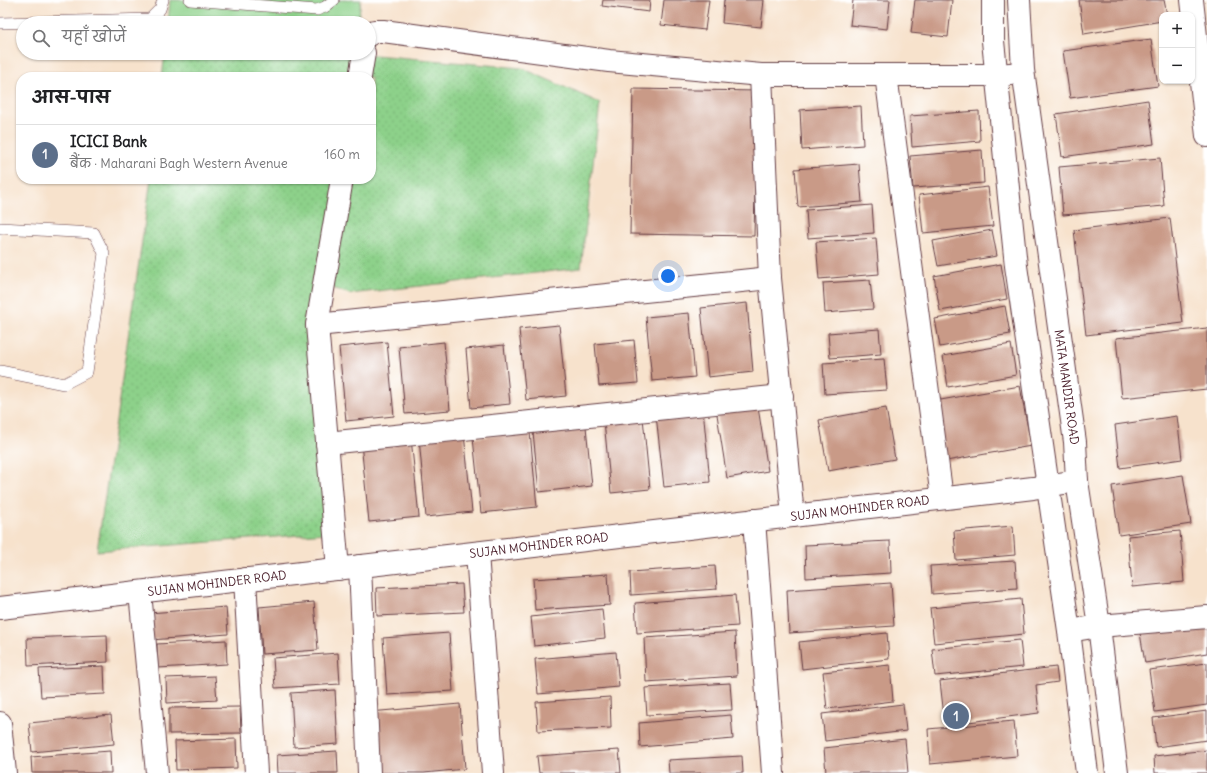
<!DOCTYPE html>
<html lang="hi">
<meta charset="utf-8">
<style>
:root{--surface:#fff;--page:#f2f2f2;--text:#202124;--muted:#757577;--line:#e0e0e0;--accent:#c8321e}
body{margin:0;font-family:Delius,"Playpen Sans Deva",sans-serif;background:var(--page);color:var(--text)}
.controls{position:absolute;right:12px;top:12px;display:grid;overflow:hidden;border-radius:8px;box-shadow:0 1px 3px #0004}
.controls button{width:36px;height:36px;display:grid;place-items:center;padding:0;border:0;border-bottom:1px solid var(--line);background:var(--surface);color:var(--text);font:20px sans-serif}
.you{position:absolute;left:668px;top:276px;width:14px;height:14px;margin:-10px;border:3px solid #fff;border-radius:50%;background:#1a73e8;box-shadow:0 0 0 6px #1a73e833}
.badge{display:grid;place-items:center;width:26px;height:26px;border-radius:50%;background:var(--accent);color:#fff;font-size:13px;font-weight:700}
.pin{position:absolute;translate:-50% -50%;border:2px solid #fff;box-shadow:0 1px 4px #0006}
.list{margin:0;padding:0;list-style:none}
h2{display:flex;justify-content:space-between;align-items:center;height:52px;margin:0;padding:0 16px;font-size:17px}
h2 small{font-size:13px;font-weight:400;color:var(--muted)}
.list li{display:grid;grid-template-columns:26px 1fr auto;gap:12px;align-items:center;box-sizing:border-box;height:60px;padding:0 16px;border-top:1px solid var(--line)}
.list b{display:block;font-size:15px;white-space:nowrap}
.list p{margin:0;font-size:13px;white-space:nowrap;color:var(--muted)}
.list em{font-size:13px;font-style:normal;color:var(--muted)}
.icon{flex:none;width:22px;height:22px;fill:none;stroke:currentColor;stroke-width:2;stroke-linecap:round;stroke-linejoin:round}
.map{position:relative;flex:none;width:1207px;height:773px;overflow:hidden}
.search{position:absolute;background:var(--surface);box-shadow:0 1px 3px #0004;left:16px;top:16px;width:360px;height:44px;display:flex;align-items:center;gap:10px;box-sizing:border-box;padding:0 14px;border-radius:22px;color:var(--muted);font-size:15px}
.panel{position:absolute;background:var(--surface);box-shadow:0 1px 3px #0004;left:16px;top:72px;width:360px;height:112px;border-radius:16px}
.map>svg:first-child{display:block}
.grass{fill:#8dd18a;stroke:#6c785a}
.park{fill:url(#park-dots);stroke:#6c785a}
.building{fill:#c99a87}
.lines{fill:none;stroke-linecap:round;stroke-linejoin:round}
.service-casing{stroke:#643c43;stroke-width:12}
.minor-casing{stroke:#643c43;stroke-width:24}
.tertiary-casing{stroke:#643c43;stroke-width:24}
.service{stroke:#fff;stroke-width:11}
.minor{stroke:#fff;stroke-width:22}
.tertiary{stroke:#fff;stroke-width:22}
.labels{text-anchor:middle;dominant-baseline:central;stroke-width:3;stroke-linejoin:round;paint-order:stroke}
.street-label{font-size:12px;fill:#4a1f2b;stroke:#fff}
</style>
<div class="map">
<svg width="1207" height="773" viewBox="0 0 1207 773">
<defs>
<pattern id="park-dots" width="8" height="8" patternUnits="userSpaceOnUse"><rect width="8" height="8" fill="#8dd18a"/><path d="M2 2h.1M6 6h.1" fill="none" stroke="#7bb377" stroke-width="1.8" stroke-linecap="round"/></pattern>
</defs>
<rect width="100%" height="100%" fill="#fff"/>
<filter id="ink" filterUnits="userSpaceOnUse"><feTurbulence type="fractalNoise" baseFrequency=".025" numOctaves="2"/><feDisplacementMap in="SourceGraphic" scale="8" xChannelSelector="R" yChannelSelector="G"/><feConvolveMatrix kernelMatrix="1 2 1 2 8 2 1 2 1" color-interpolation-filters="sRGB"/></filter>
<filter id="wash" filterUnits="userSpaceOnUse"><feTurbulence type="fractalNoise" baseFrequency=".012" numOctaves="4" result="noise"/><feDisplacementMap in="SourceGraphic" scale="16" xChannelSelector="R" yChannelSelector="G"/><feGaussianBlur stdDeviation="0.9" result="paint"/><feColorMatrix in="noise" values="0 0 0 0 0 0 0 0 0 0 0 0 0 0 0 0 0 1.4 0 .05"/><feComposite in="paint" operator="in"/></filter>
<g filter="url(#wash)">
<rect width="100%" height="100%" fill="#f7e2cc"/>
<!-- grass -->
<path class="grass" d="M170 0H361L358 23H168Z"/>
<!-- park -->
<path class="park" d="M165 53H352L522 68 600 103 581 268 350 294 327 286 321 332 339 532 97 551 151 179H371V77H162Z"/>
<g id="blocks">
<!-- building -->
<g class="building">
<path d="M603 0H650L649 12 602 6Z"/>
<path d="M664 0H709L705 30 661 25Z"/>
<path d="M724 0H764L761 27 722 23Z"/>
<path d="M853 0H890L887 29 850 25Z"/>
<path d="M915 0H952L948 37 911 33Z"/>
<path d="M1079 0H1164L1167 15H1162V21L1084 34Z"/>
<path d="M1151 39 1158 86 1070 98 1063 51Z"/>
<path d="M633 89 757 91 754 236 630 234Z"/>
<path d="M1148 100 1154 144 1062 157 1056 114Z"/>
<path d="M861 106 863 145 802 150 800 110Z"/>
<path d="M979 111 980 141 912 147 910 116Z"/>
<path d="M982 150 984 183 913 188 910 156Z"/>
<path d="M1160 158 1164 206 1063 215 1059 167Z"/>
<path d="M859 164 862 202 798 207 795 169Z"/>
<path d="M988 187 993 226 923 233 919 195Z"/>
<path d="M872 205 874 233 808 238 806 210Z"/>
<path d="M1170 218 1183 323 1086 335 1074 230Z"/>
<path d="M992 230 997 256 938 266 933 241Z"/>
<path d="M876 238 879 274 819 279 816 242Z"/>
<path d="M1001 264 1007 299 940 311 934 276Z"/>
<path d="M870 280 873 309 825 313 823 283Z"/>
<path d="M747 303 753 372 708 377 701 308Z"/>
<path d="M1005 306 1010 334 940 347 935 319Z"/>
<path d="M689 313 695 377 652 381 646 317Z"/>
<path d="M559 325 566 396 526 400 519 329Z"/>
<path d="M1207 328V389L1122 398 1116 338Z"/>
<path d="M879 329 881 354 830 358 828 333Z"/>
<path d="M634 340 638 383 599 386 595 344Z"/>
<path d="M387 342 394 416 346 421 339 347Z"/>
<path d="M444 342 450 410 405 414 399 347Z"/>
<path d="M1011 344 1016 375 948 387 943 356Z"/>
<path d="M504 345 510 404 471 408 466 349Z"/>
<path d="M884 359 887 390 825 394 823 363Z"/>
<path d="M1020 386 1031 446 946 461 935 401Z"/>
<path d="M757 401 768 471 727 478 716 408Z"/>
<path d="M886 408 895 459 828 471 819 420Z"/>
<path d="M703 409 710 482 664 487 656 415Z"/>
<path d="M1177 416 1182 459 1120 468 1115 425Z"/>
<path d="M585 417 592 486 539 492 532 422Z"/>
<path d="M643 418 650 489 611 493 604 421Z"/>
<path d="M530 432 537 507 481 513 473 438Z"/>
<path d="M464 434 472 512 426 517 419 438Z"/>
<path d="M411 438 419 517 369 522 361 443Z"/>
<path d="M1183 475 1191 524 1119 535 1112 486Z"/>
<path d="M1013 526 1015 555 956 560 954 531Z"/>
<path d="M1180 531 1184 582 1132 587 1128 536Z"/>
<path d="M890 541 891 573 806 578 805 545Z"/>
<path d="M1015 561 1017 588 932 594 930 566Z"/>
<path d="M715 566 717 589 631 595 630 572Z"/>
<path d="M608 574 610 605 535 610 533 579Z"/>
<path d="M891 583 894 626 789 633 787 590Z"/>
<path d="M462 584 464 612 377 616 376 588Z"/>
<path d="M735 595 738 626 637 633 635 603Z"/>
<path d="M1021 599 1024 634 934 643 930 608Z"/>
<path d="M314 602 318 650 262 654 259 607Z"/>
<path d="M226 607 228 634 151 640 149 613Z"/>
<path d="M602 609 605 638 534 646 531 617Z"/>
<path d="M1207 623V653L1145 663 1140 633Z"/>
<path d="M735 632 737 676 646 682 644 638Z"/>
<path d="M449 633 453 691 387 695 383 638Z"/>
<path d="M887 633 889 659 802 669 799 642Z"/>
<path d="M107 635 108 662 28 666 27 638Z"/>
<path d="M226 640 227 664 158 668 157 644Z"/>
<path d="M1020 640 1023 667 935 676 932 649Z"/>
<path d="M616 652 619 687 538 694 535 659Z"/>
<path d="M338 653 340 684 275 688 273 658Z"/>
<path d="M1207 663V705L1155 712 1149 670Z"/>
<path d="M890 665 893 701 827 709 823 672Z"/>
<path d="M104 666 105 694 41 697 39 669Z"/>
<path d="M1056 667 1058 682 1036 685 1039 713 945 725 940 681Z"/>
<path d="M215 676 217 700 167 703 166 678Z"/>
<path d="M730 683 732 710 647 715 645 688Z"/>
<path d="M335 690 338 744 294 747 291 693Z"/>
<path d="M610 697 611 728 538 731 536 702Z"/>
<path d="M460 704 465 769 424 773H374L370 712Z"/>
<path d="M903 704 906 731 825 741 822 714Z"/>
<path d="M240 707 241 733 169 734V708Z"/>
<path d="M1207 711V740L1156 747 1153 718Z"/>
<path d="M111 715 114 744 32 752 29 723Z"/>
<path d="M731 715 733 739 640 747 639 723Z"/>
<path d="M1014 721 1017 756 930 764 928 729Z"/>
<path d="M236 739 237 768 176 770 175 741Z"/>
<path d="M905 739 908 773H826L824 748Z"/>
<path d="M619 750 621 773H539L537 756Z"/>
<path d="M1207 750V773H1155L1154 756Z"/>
<path d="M110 751 111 773H32L31 757Z"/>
<path d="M337 751 338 773H278L277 755Z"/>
<path d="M742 756 743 773H669L668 760Z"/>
</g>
</g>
</g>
<g filter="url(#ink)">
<use href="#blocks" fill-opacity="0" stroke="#643c43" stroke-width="1"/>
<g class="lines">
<defs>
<g id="service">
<path d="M190 0 317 10 325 7 334 0"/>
<path d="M0 23 150 19 160 9 163 0"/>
<path d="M0 228 94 233 104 253 87 372 64 384 0 371"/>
</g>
<g id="minor">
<path d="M1192 0 1207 136"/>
<path d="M369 35 374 31H383L609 61 761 75H997L1023 73"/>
<path d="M761 75 770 278 793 516"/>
<path d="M886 75 942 498"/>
<path d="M360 77 364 53"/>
<path d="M317 325 770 278"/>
<path d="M327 443 782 396"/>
<path d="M754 520 773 773"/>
<path d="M477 553 493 773"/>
<path d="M360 566 369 773"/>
<path d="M338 569 317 325 342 179"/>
<path d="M245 579 256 773"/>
<path d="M140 592 157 773"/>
<path d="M1069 631 1099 626 1207 617"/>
<path d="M0 723 5 773"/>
</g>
<g id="tertiary">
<path d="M993 0V41L1016 266 1069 631 1087 773"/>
<path d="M1019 0 1023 70 1075 442 1077 481 1099 626 1117 773"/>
<path d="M0 608 1033 488 1077 481"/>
</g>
</defs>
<!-- service casing -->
<use href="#service" class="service-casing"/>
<!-- minor casing -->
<use href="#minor" class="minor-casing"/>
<!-- tertiary casing -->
<use href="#tertiary" class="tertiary-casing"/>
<!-- service -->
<use href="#service" class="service"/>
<!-- minor -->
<use href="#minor" class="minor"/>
<!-- tertiary -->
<use href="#tertiary" class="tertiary"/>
</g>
</g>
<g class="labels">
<!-- street labels -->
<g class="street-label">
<text transform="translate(1067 387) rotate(82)">MATA MANDIR ROAD</text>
<text transform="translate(860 508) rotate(-7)">SUJAN MOHINDER ROAD</text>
<text transform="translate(539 545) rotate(-7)">SUJAN MOHINDER ROAD</text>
<text transform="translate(217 583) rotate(-7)">SUJAN MOHINDER ROAD</text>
</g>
</g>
</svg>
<div class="controls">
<button>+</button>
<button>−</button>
</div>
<div class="you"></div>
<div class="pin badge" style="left:956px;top:716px;background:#5c6f8a">1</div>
<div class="search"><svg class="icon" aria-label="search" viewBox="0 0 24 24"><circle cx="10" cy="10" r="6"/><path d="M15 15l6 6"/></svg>यहाँ खोजें</div>
<section class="panel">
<h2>आस-पास<small></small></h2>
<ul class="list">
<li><span class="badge" style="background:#5c6f8a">1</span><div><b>ICICI Bank</b><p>बैंक · Maharani Bagh Western Avenue</p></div><em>160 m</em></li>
</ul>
</section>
</div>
